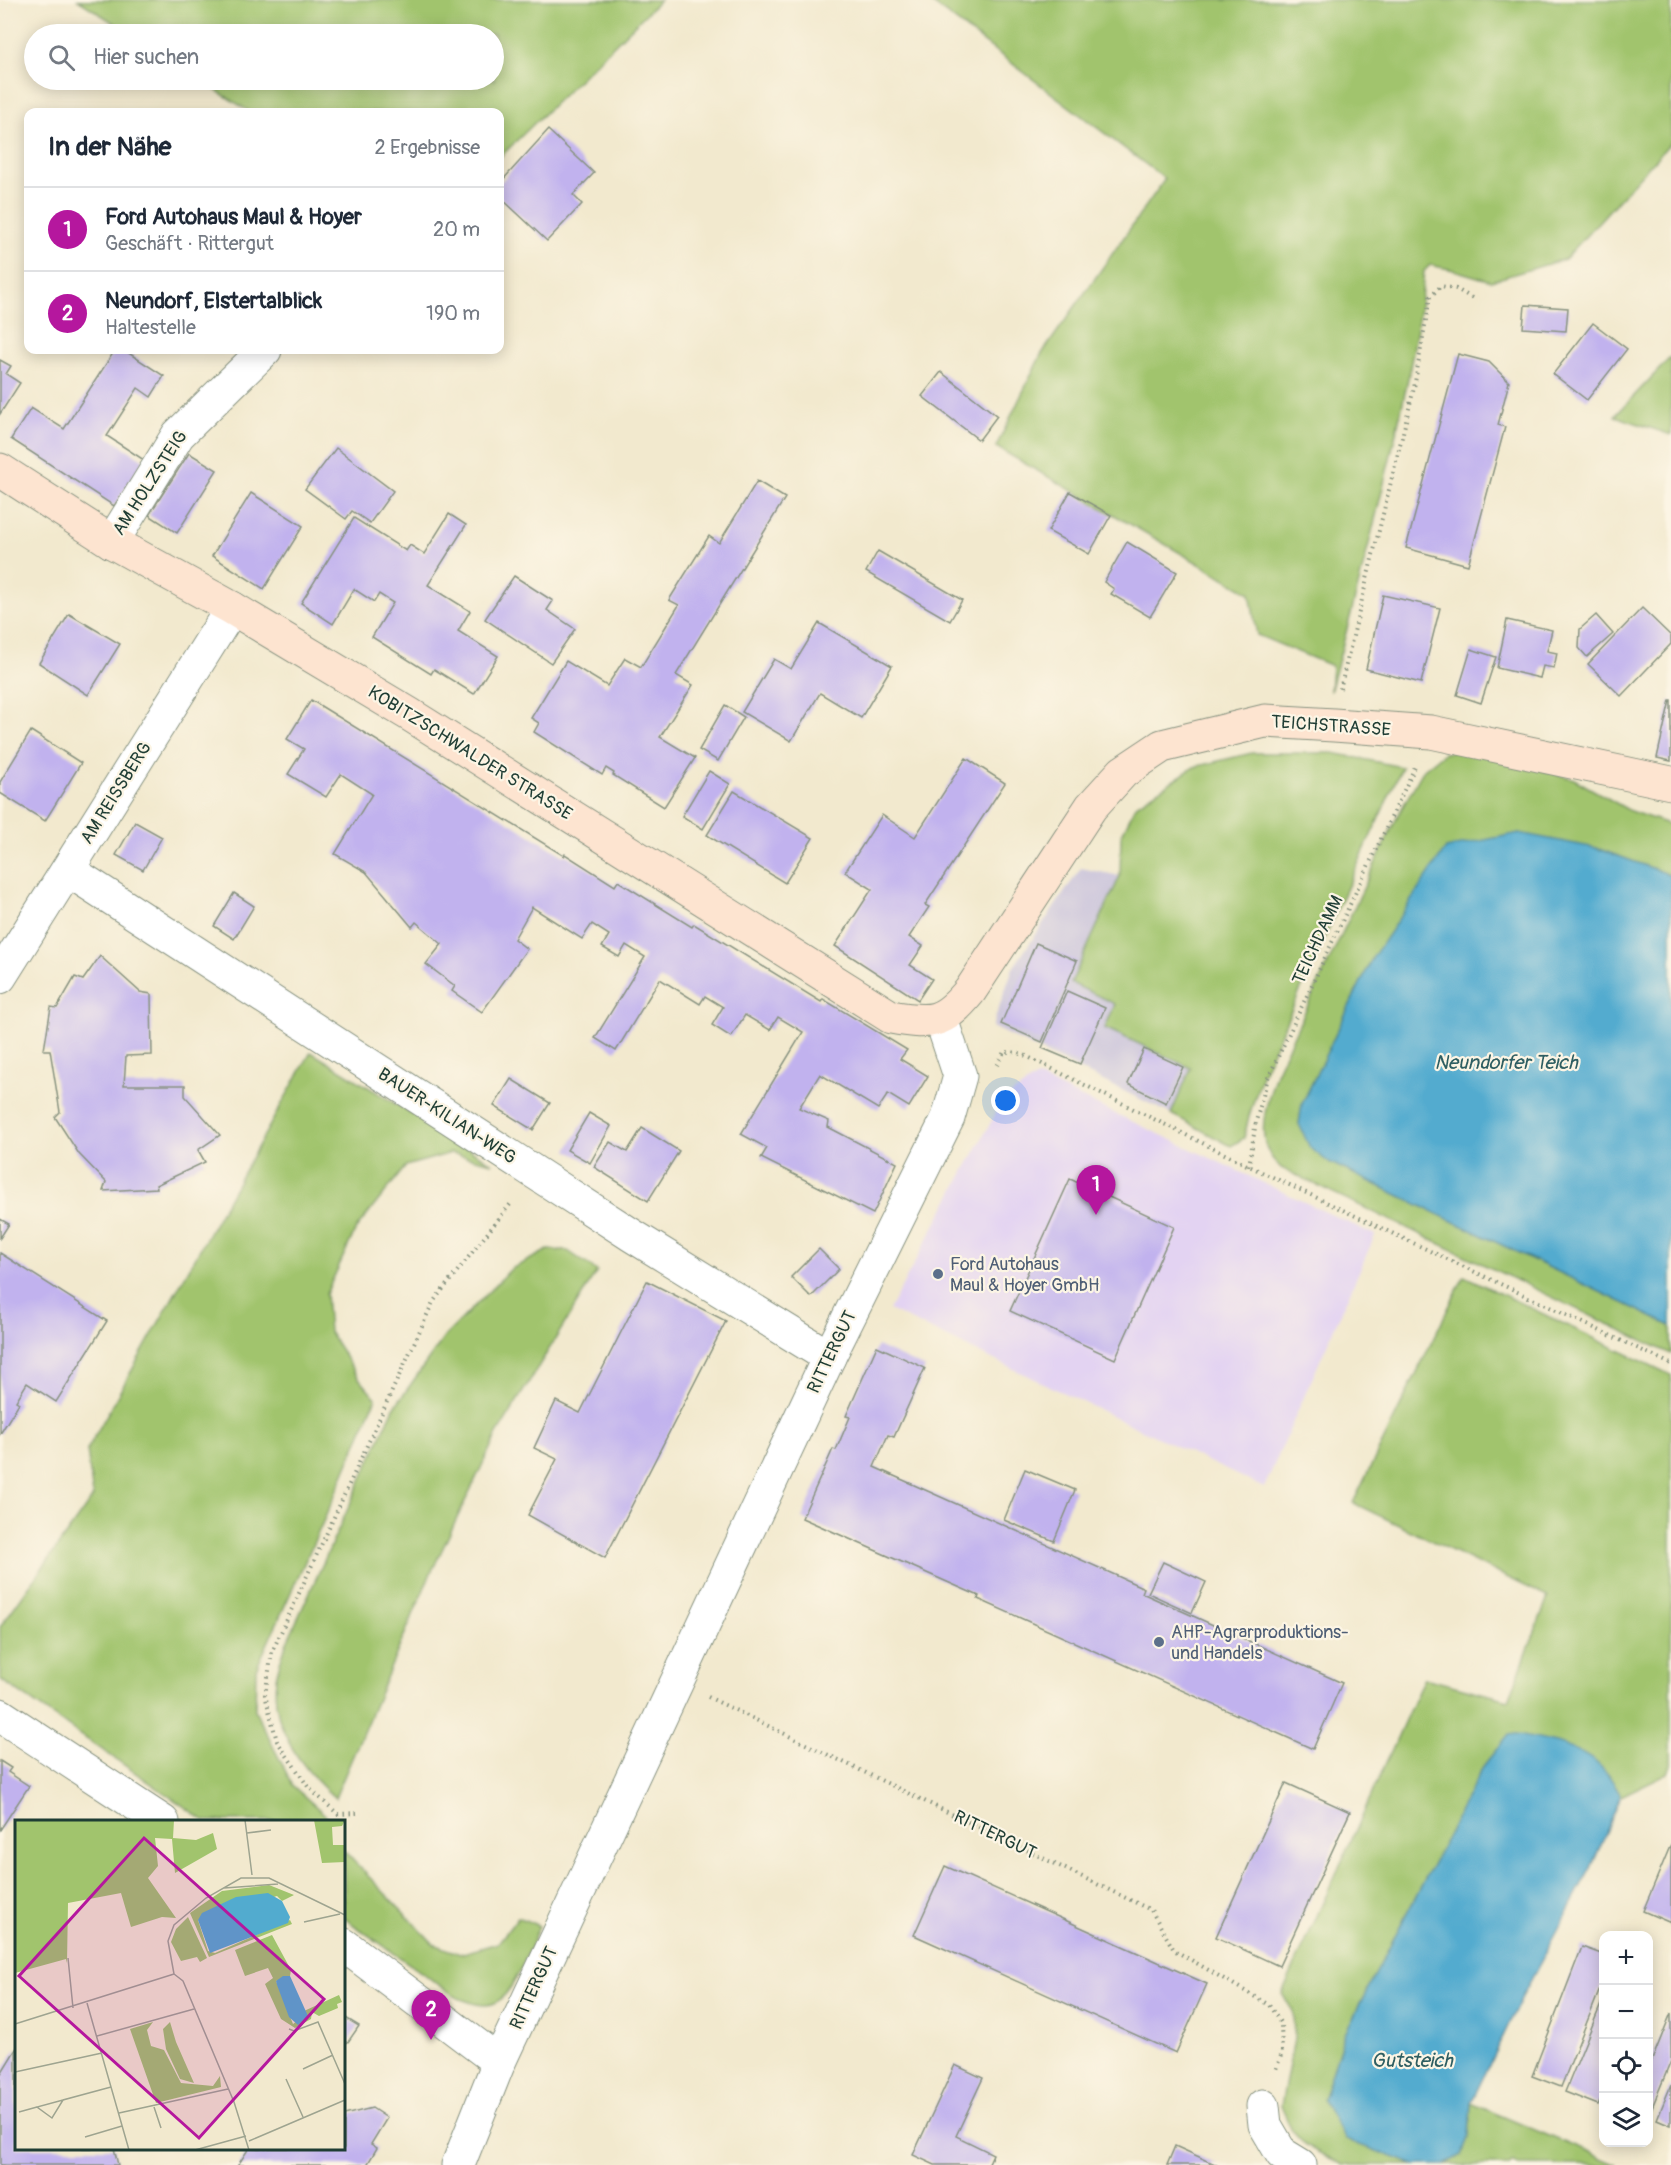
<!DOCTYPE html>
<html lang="de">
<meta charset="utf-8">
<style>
:root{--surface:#fff;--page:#f6f6f7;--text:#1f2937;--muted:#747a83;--line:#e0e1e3;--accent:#b5179e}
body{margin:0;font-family:Pangolin,sans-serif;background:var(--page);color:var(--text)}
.controls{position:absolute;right:18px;bottom:18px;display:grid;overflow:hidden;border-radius:12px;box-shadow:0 3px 15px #0003}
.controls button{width:54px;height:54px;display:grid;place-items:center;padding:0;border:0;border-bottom:2px solid var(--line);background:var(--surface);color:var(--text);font:30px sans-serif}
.you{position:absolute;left:1006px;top:1101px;width:21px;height:21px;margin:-15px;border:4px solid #fff;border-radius:50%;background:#1a73e8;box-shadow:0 0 0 9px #1a73e833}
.badge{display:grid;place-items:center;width:39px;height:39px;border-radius:50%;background:var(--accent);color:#fff;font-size:20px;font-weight:700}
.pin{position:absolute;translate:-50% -50px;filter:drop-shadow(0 2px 3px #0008)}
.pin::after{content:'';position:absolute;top:32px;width:21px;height:18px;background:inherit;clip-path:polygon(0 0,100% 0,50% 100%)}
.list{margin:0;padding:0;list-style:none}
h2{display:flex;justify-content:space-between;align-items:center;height:78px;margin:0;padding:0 24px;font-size:26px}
h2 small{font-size:20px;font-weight:400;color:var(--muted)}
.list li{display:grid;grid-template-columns:39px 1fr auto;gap:18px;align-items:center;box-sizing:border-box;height:84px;padding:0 24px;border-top:2px solid var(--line)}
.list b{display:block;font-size:22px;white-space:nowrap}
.list p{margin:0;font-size:20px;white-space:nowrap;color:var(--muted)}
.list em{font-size:20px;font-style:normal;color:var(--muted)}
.icon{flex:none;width:33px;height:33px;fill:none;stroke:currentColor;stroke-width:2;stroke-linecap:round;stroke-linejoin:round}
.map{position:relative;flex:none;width:1671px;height:2165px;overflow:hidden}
.search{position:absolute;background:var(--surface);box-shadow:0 3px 15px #0003;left:24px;top:24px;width:480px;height:66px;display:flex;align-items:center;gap:15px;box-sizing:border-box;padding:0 21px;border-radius:33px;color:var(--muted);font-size:22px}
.panel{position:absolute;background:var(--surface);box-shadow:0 3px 15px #0003;left:24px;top:108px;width:480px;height:246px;border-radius:12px}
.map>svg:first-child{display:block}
.built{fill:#e3d3f2}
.industrial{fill:#c6c0da}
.green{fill:#a1c46d;stroke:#608050;stroke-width:1.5}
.water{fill:#52abcf;stroke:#387482;stroke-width:1.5}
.building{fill:#c1b2ee}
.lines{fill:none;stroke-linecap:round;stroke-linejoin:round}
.street-casing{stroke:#889381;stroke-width:35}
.secondary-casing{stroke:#889381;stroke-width:35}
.path{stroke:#889381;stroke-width:4;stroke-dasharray:1.5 4.5;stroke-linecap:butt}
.street{stroke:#fff;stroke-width:33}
.secondary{stroke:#fde4d0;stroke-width:33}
.service-dot{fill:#5c6f8a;stroke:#fcf5e5;stroke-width:2}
.labels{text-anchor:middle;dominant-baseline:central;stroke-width:4.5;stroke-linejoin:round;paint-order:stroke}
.street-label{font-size:18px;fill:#1f3d34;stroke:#fcf5e5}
.service-label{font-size:18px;fill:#4e5e75;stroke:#fcf5e5;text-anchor:start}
.water-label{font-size:20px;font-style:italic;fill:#2e5e62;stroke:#fcf5e5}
.inset-road{fill:none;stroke:#9ea490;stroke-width:1.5}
.view{fill:#b5179e;fill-opacity:0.15;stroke:#b5179e;stroke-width:3}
.inset-edge{fill:none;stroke:#1f3d34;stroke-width:3}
</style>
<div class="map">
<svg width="1671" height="2165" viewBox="0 0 1671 2165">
<rect width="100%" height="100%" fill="#fcf5e5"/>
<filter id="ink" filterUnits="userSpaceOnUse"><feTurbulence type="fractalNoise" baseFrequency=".0167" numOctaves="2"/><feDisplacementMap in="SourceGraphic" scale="12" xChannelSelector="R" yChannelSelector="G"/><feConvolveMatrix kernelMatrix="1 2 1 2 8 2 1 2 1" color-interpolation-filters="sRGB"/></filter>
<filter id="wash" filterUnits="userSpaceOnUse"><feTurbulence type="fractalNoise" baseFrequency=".008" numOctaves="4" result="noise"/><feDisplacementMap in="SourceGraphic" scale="24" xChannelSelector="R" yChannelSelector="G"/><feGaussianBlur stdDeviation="1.35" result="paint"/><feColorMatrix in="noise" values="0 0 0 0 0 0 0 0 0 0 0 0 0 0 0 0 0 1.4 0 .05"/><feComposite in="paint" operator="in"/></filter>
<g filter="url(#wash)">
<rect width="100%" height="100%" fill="#f2e9ce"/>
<!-- built -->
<path class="built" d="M1037 1077 1375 1235 1264 1488 889 1310 1003 1100Z"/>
<!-- industrial -->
<path class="industrial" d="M1081 868 1120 876 1071 983 1116 1004 1105 1028 1191 1068 1171 1114 992 1027 1013 968Z"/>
<!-- green -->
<g class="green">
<path d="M78 0H660L500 157V112H250L200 80H494V34H131Z"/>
<path d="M928 0H1671V142L1565 259 1491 281 1454 270 1430 265 1424 271C1418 343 1401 413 1384 483 1367 553 1349 623 1330 692L1332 666 1257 635 1250 593 996 447 1041 355 1165 179Z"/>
<path d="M1671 357V435L1615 416Z"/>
<path d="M1471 749 1574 779 1630 811 1671 825V875L1596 848 1373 957 1302 1104 1299 1124 1327 1161 1671 1326V1354L1281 1168C1277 1163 1271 1159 1269 1153 1256 1129 1269 1098 1276 1073L1398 815 1424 769 1444 753Z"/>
<path d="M1252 753H1333L1402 767 1262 1075 1249 1116 1244 1138 1231 1146 1171 1114 1191 1068 1105 1028 1115 1004 1071 983 1120 876 1121 836 1136 805 1194 767Z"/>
<path d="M311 1052 492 1163 451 1153 406 1166 356 1229 326 1294 329 1332 358 1377 376 1398 328 1511 256 1669 255 1710 293 1786 332 1821H205L0 1679V1627L93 1497 87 1450Z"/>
<path d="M548 1250 568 1251 597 1271 497 1434 430 1575 335 1798C301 1768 270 1728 276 1679 277 1668 283 1655 286 1644L394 1408 445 1336 511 1269Z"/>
<path d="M1464 1276 1671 1375V1764L1668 1773 1621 1796 1605 1771 1484 1765 1345 2033 1323 2100 1346 2140 1415 2165H1343L1306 2146 1292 2131 1281 2106 1294 2039 1293 2011 1282 1994 1424 1678 1509 1700 1548 1597 1353 1503Z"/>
<path d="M344 1851 434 1944 460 1954 498 1943 518 1917 539 1926C530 1946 515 1993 495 2003 483 2008 469 2002 458 1998L344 1918Z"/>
<path d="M1471 2103 1618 2165H1518L1513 2162 1511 2165H1444L1462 2156 1469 2134Z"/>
</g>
<!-- water -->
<g class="water">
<path d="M1519 833 1596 848 1671 875V1326L1327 1161 1310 1148 1299 1124 1302 1104 1373 957 1446 848Z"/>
<path d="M1509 1734C1542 1739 1582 1745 1605 1771 1612 1778 1616 1788 1621 1796L1592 1866 1522 1997 1471 2103 1469 2134 1462 2156 1444 2165H1415L1346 2140 1323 2100 1345 2033 1484 1765Z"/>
</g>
<g id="blocks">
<!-- building -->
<g class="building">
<path d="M548 130 594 173 573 195 582 204 547 241 500 197V183Z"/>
<path d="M1525 305 1568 308 1566 331 1523 328Z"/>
<path d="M1593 323 1627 349 1587 400 1553 374Z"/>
<path d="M115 350H124L164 376 151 397 138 388 107 436 144 460 114 506 11 439 31 408 64 429Z"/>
<path d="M1458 354 1489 362 1509 382 1498 425 1505 427 1468 565 1406 548Z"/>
<path d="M0 360 11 366 6 374 20 383 0 414Z"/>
<path d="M941 372 997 416 979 440 922 396Z"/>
<path d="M336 448 393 491 370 523 352 511 346 519 305 489Z"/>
<path d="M189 453 217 470 177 533 149 515Z"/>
<path d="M757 481 785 498 676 675 693 685 660 737 695 758 664 807 613 775 614 773 606 768 602 775 534 732 539 723 531 718 566 661 607 686 625 658 641 667 679 605 669 600 709 536 719 543Z"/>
<path d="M1070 492 1111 515 1089 554 1048 531Z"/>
<path d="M251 493 303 526 264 589 212 556Z"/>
<path d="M449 514 466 525 428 585 470 611 458 631 498 656 474 694 434 669 431 674 372 637 393 603 379 594 374 602 354 589 333 624 301 603 354 518 406 551 410 545 424 554Z"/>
<path d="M1127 542 1177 572 1150 617 1111 594 1114 589 1104 582Z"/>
<path d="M878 551 962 600 950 621 866 572Z"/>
<path d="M514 576 553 601 547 610 575 629 551 663 485 619Z"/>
<path d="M1383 595 1440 608 1421 683 1366 669Z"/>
<path d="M1642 608 1671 636V644L1621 696 1588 664Z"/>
<path d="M69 614 120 644 88 695 39 663Z"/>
<path d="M1596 615 1613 634 1587 657 1579 648 1580 629Z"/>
<path d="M1507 620 1552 630 1547 651 1557 653 1554 668 1543 666 1540 678 1497 668Z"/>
<path d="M819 623 892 666 861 718 820 693 791 741 742 712 774 659 791 669Z"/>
<path d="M1471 649 1496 657 1481 703 1457 695Z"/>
<path d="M311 700 564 856 565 854 615 886 618 881 692 927 694 924 821 1002 823 999 907 1050 900 1059 928 1076 909 1107 888 1094 878 1109 820 1074 799 1108 829 1121 828 1127 897 1163 873 1214 761 1158 767 1148 741 1134 803 1032 778 1017 770 1030 745 1015 731 1037 712 1025 723 1007 705 996 700 1004 660 979 616 1051 595 1038 645 957 626 945 619 957 602 947 609 935 592 924 582 939 532 907 514 939 527 949 482 1012 452 991 455 986 426 964 442 944 416 922 412 927 366 872 335 854 372 794 341 774 326 797 288 774 304 749 287 739Z"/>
<path d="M1670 700H1671V761L1657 758Z"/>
<path d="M725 705 744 717 718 761 699 750Z"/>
<path d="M31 731 81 763 45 821 0 793V782Z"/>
<path d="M966 758 1005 783 925 905 929 907 909 937 923 946 910 965 932 979 918 1000 835 946 872 889 845 872 882 815 915 837Z"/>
<path d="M709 771 730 784 703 829 682 816Z"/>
<path d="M734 791 813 838 785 883 707 835Z"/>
<path d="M135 822 162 837 143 870 116 855Z"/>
<path d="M234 893 254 906 234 939 214 926Z"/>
<path d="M1036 943 1077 961 1042 1042 1001 1024Z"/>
<path d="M100 956 140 992 151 994 152 1055 126 1056 124 1085H185V1096L220 1135 198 1150 205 1162 156 1185 157 1188 103 1191 106 1182 79 1154 55 1117 60 1112 50 1050H44L51 1007 57 1008 75 977 83 980Z"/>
<path d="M1067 991 1105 1008 1080 1064 1042 1048Z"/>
<path d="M1144 1049 1183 1067 1166 1103 1128 1084Z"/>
<path d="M511 1079 550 1103 533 1130 494 1106Z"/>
<path d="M589 1113 611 1126 590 1163 567 1150Z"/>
<path d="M642 1128 679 1151 648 1201 594 1167 610 1142 627 1152Z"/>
<path d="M1070 1179 1174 1227 1115 1359 1010 1311Z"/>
<path d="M0 1219 9 1224 0 1238Z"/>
<path d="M819 1249 839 1269 811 1297 791 1277Z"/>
<path d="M0 1253 107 1321 56 1402 27 1383 16 1401 19 1403 0 1434Z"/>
<path d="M647 1281 726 1321 605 1558 528 1515 557 1459 534 1448 556 1401 580 1413Z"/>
<path d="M877 1346 925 1368 894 1437 888 1435 874 1467 1144 1588 1142 1593 1342 1683 1313 1749 978 1599 979 1596 802 1518 833 1449 836 1450 850 1417 846 1416Z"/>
<path d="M1025 1469 1075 1490 1054 1541 1004 1520Z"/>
<path d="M1163 1562 1206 1582 1192 1613 1148 1593Z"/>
<path d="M0 1761 11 1768 8 1772 29 1786 0 1830Z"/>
<path d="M1286 1783 1350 1812 1279 1966 1216 1937Z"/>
<path d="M1671 1844V1923L1643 1911Z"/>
<path d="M945 1866 1207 1984 1176 2053 914 1935Z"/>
<path d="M1582 1947 1604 1955V1979L1561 2087 1532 2076Z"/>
<path d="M1604 1997V2092L1598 2105 1565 2092Z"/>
<path d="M1671 2013V2061L1648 2117V2070Z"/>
<path d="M344 2017 359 2026 348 2042 344 2044Z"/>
<path d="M16 2049V2148H114L118 2165H0V2075Z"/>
<path d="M955 2065 983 2078 956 2136 993 2154 988 2165H935L913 2155Z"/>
<path d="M1671 2085V2125L1657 2119Z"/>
<path d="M372 2108 387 2118 371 2144 377 2148 367 2165H238L249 2148H344V2115Z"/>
<path d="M1175 2146 1217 2165H1167Z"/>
</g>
</g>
</g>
<g filter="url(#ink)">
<use href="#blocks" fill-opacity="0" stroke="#889381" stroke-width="1.5"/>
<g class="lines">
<defs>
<g id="street">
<path d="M112 542 178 435 265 350"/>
<path d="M68 870 633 1236 829 1357"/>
<path d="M0 977 232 608"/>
<path d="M0 1715 163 1822"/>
<path d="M344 1945 499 2062"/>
<path d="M1263 2106 1265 2125 1282 2154 1300 2165"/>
<path d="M458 2165 499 2062 829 1357 948 1118 960 1076 941 1019"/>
</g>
<path id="secondary" d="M0 470 112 542 232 608 409 714 891 1017C931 1024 943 1024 970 991L1091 807 1123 772 1162 746 1265 721 1334 725 1431 732 1671 783"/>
</defs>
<!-- street casing -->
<use href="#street" class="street-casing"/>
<!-- secondary casing -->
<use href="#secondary" class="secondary-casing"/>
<!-- path -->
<g class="path">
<path d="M1340 689 1414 388 1430 297 1441 286 1456 289 1472 298"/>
<path d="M997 1065 1004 1052H1012L1024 1055 1249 1166 1671 1364"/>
<path d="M1249 1166 1256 1121 1268 1078 1415 767"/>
<path d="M708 1697 1151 1910 1174 1950 1269 2005 1281 2024 1282 2053 1275 2072"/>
<path d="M357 1813 338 1814 309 1788 277 1741 265 1695 272 1652 433 1302 512 1202"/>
</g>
<!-- street -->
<use href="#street" class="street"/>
<!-- secondary -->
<use href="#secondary" class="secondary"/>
</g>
</g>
<!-- markers -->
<g class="service-dot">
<circle cx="938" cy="1274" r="6"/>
<circle cx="1159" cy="1642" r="6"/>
</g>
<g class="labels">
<!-- street labels -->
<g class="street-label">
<text transform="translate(150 483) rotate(-57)">AM HOLZSTEIG</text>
<text transform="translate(1331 726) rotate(4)">TEICHSTRASSE</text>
<text transform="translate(470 753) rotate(32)">KOBITZSCHWALDER STRASSE</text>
<text transform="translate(116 793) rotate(-58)">AM REISSBERG</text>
<text transform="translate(1318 940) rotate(-65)">TEICHDAMM</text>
<text transform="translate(447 1116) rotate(33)">BAUER-KILIAN-WEG</text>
<text transform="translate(832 1352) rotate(-64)">RITTERGUT</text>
<text transform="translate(995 1835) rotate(26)">RITTERGUT</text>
<text transform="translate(534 1988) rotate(-65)">RITTERGUT</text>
</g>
<!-- service labels -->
<g class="service-label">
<text x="950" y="1264">Ford Autohaus<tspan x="950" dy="21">Maul &amp; Hoyer GmbH</tspan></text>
<text x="1171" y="1632">AHP-Agrarproduktions-<tspan x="1171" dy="21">und Handels</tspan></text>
</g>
<!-- water labels -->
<g class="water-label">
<text x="1506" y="1062">Neundorfer Teich</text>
<text x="1412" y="2060">Gutsteich</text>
</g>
</g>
<!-- overview -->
<g transform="translate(15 1820)">
<rect width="330" height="330" fill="#f2e9ce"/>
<path d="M0 0H159L158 18 181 20 198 13 202 29 160 53 157 19 140 18 143 46 133 58 161 98 147 97 116 107 106 73 53 83 52 143 51 139 0 153ZM299 0H330L327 6 317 7 318 25H330V42L307 43ZM254 65 279 75 267 81 262 76 183 100 193 131 200 133 275 100 277 104 194 137 175 93 207 71ZM173 97 192 138 185 142 182 137 166 141 156 122 161 109ZM257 115 276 150 275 156 261 161 278 204 291 194 289 191 324 175 327 182 322 184 323 188 304 196 297 192 296 199 280 208 266 199 250 164 258 158 253 148 230 156 220 130ZM138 202 132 210 136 226 149 230 166 263 198 266 205 256 206 267 141 283 115 209ZM155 202 161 222 179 263 165 259 151 229 148 209Z" fill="#a1c46d"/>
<path d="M253 73 267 81 275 97 273 103 195 133 183 100 187 93 221 77ZM268 156H275L293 196 283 205 274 197 262 165 261 161Z" fill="#52abcf"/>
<path class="inset-road" d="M230 0 237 55M232 13 256 10M209 68 263 64M289 102 325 94M53 138 58 188M159 154 153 121 159 105 191 78 226 58H254L330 95M159 154 168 161 219 282 234 330M72 183 114 330M0 204 159 154M274 209 279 211 303 202 330 264M82 216 179 189M288 249 318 235M0 252 87 233M271 259 288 297M48 280 22 287 37 298 48 280 96 267M139 287 146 308M4 292 22 287M104 293 213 269M70 317 107 306M234 321 330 280M180 330 231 316"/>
<path class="view" d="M129 18 309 179 184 318 4 156Z"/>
<rect width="330" height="330" class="inset-edge"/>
</g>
</svg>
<div class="controls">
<button>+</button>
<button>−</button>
<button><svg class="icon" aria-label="locate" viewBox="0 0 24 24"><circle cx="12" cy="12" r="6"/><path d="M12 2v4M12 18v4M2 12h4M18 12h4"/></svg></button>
<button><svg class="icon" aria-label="layers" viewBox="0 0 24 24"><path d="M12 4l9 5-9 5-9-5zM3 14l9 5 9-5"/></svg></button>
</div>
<div class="you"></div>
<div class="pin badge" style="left:1096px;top:1215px">1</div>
<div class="pin badge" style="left:431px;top:2040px">2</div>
<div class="search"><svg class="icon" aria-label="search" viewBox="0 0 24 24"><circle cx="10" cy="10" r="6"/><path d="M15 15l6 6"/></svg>Hier suchen</div>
<section class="panel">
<h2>In der Nähe<small>2 Ergebnisse</small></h2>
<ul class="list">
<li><span class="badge">1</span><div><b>Ford Autohaus Maul &amp; Hoyer</b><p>Geschäft · Rittergut</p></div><em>20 m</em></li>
<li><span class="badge">2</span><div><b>Neundorf, Elstertalblick</b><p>Haltestelle</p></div><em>190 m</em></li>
</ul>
</section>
</div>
